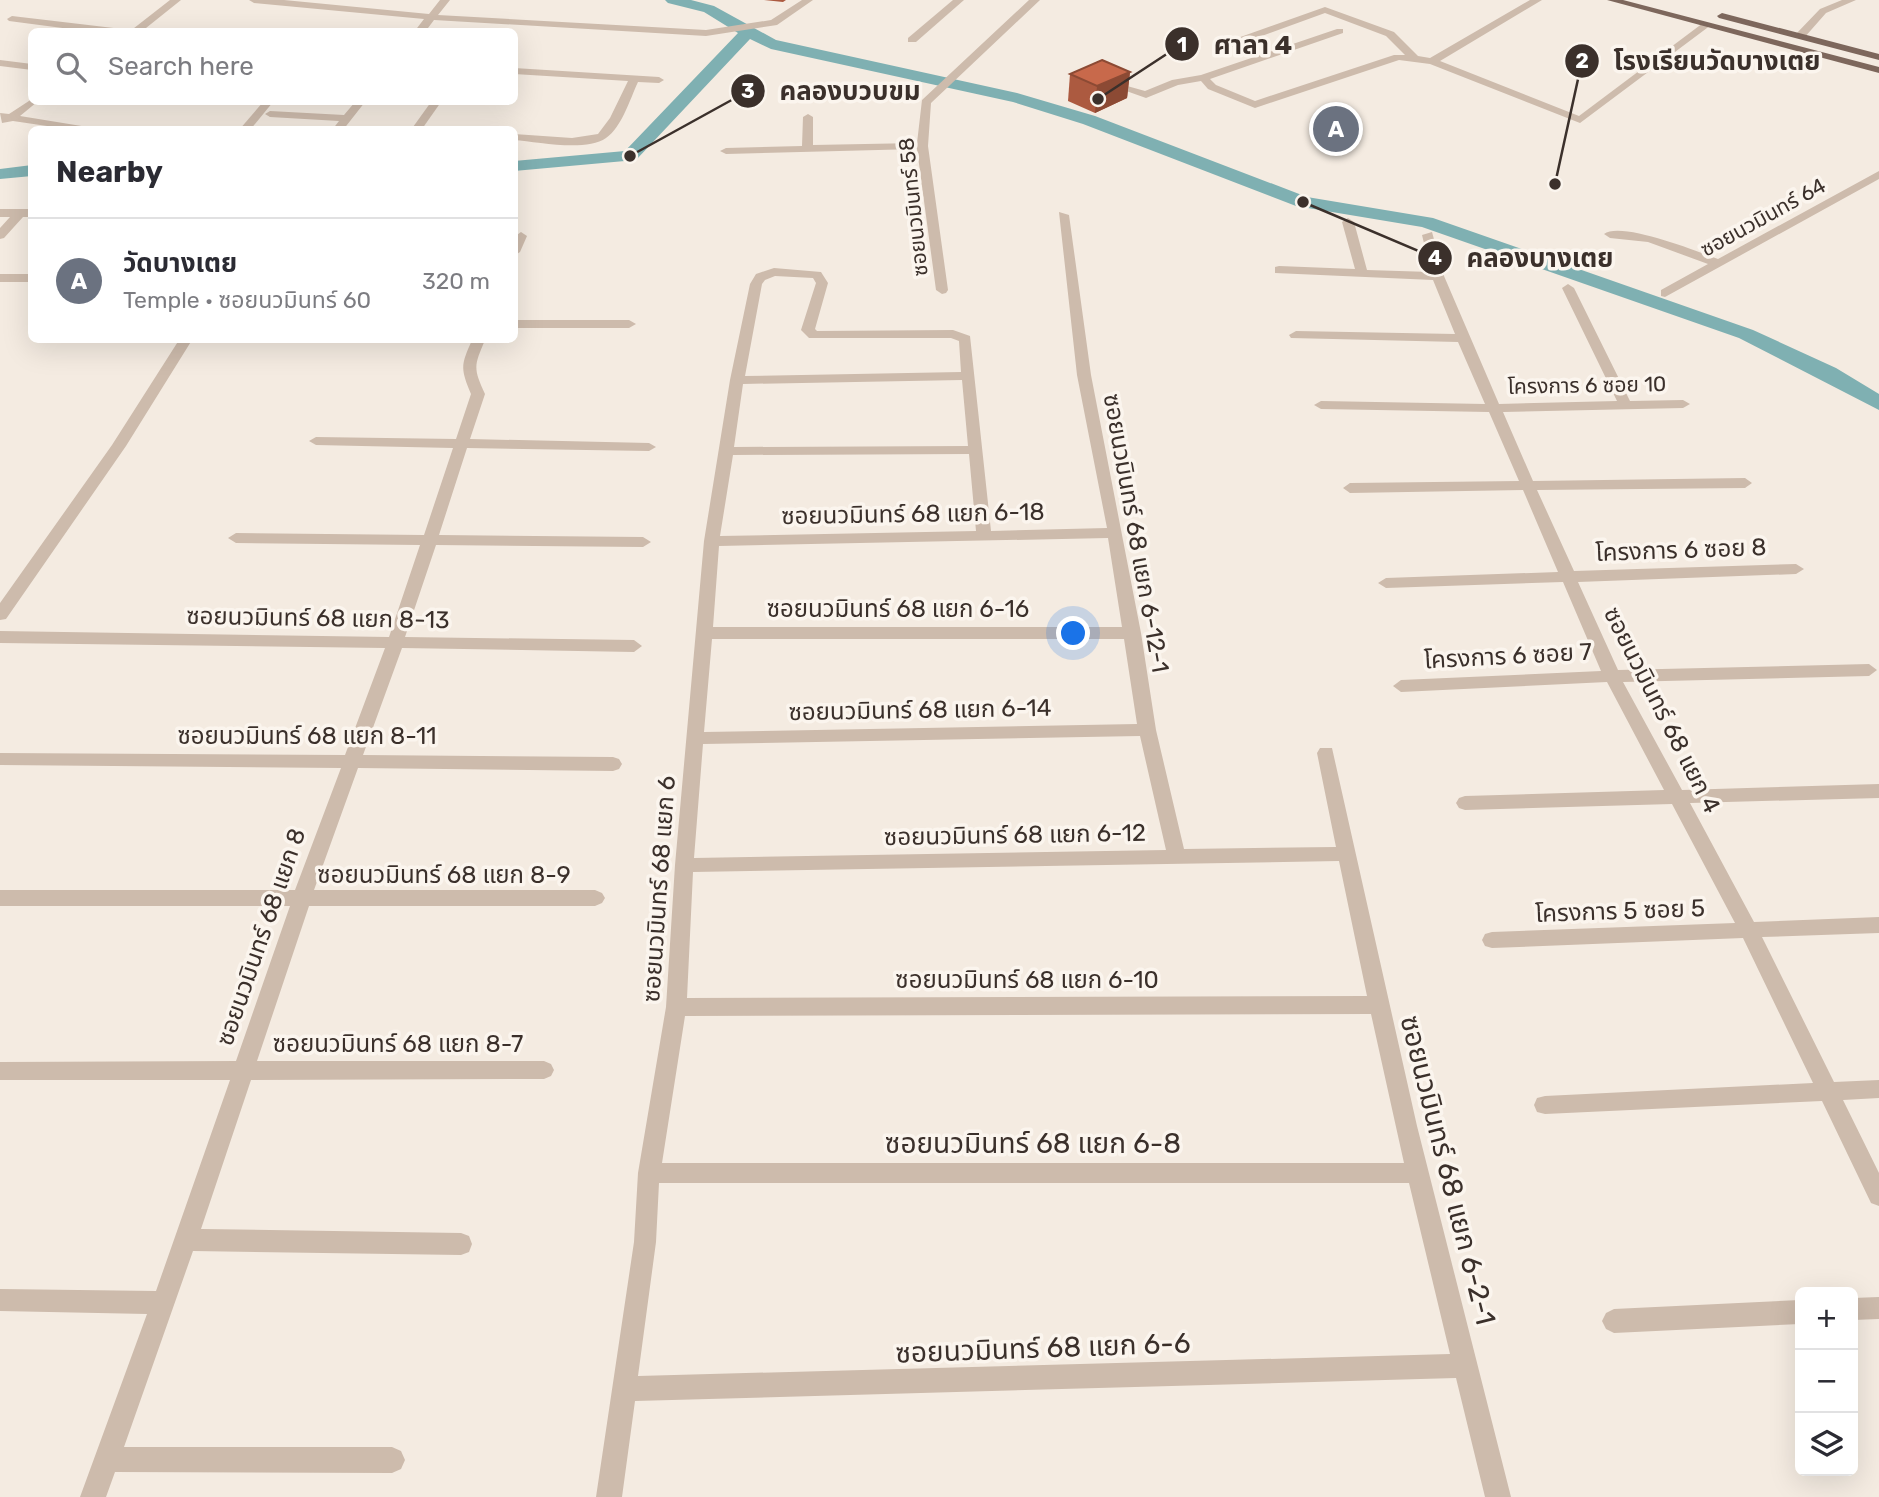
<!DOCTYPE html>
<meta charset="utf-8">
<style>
:root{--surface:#fff;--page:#f7f7f7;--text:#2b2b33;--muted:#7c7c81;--line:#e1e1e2;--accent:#7c3aed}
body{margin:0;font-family:Rubik,"Noto Sans Thai",sans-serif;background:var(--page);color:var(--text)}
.controls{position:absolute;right:21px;bottom:21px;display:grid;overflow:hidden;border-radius:10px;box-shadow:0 7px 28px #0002}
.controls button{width:63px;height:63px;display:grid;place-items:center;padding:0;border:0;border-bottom:2px solid var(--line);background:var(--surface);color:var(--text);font:35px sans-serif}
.you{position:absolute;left:1074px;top:634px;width:24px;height:24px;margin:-18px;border:5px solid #fff;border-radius:50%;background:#1a73e8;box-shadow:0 0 0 10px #1a73e833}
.badge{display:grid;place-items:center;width:46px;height:46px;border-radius:50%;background:var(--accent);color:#fff;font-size:23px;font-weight:700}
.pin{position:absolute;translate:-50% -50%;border:4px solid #fff;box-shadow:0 2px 7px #0006}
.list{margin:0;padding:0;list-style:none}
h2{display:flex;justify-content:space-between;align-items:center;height:91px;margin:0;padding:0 28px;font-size:30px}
h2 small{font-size:23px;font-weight:400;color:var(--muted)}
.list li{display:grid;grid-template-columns:46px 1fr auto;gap:21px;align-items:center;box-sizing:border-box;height:126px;padding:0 28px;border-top:2px solid var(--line)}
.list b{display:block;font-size:26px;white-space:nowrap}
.list p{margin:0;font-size:23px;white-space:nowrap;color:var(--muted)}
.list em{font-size:23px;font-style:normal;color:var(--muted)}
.icon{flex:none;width:38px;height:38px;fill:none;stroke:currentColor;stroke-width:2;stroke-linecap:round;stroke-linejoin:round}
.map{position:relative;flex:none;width:1879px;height:1497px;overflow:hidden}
.search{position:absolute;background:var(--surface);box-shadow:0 7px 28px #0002;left:28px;top:28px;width:490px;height:77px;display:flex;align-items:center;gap:18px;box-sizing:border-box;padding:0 24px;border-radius:10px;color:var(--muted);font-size:26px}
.panel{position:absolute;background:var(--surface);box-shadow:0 7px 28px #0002;left:28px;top:126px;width:490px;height:217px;border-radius:10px}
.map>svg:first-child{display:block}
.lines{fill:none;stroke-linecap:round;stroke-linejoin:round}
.canal{fill:#7fb0b2;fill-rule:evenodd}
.minor{fill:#cdbbac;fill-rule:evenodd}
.major{fill:#7d675c;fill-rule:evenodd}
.wall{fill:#ac5a40}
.shaded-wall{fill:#8c4a34}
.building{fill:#c8694b;stroke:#8c4a34;stroke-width:2}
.labels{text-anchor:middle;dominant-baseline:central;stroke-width:7;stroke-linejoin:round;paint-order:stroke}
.far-street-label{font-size:21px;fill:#3b302b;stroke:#fbf5ee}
.street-label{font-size:24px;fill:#3b302b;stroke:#fbf5ee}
.near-street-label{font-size:28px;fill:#3b302b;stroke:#fbf5ee}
.leader{fill:none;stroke:#3b302b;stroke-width:2.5}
.callout-dot{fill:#3b302b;stroke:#fbf5ee;stroke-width:2.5}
.mark-label{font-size:21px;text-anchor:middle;font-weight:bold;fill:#fff}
.callout-label{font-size:26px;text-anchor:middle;font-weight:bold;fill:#3b302b;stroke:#fbf5ee;stroke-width:7;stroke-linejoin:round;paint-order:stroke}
</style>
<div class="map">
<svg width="1879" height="1497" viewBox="0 0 1879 1497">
<rect width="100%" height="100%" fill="#f4ebe1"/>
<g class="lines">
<!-- canal -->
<g class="canal">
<path d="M665 0H691L714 6 776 40 1017 93 1095 116 1307 197 1433 218 1753 330 1836 368 1879 394V410L1739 338 1422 227 1296 206 1083 124 1013 102 771 49 750 39 636 160 514 171V161L625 151 738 33 704 12 668 3Z"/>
<path d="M32 165V176L0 179V169Z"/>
</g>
<!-- minor -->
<g class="minor">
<path d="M170 0H181L141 32H129Z"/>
<path d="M249 0H284L429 14 440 0H450L438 15 706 30 771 20 802 0H813L777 25 706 36 434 20 425 32H414L424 19 254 3Z"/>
<path d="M953 0H964L916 42H908V38Z"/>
<path d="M1029 0H1040L931 103 928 146 948 290 946 293 942 294 936 290 917 149 726 154 720 151 726 148 802 146 803 117 808 114 813 117V145L917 143 922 100Z"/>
<path d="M1530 0H1542L1440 61 1579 116 1703 23 1711 25 1580 123 1430 64 1399 60 1255 108 1208 89 1201 81 1178 85 1146 98 1115 87 1120 84 1145 91 1172 80 1201 75 1337 29H1343V33L1210 79 1216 85 1255 101 1394 55H1405L1386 36 1325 13 1226 49H1218V45L1325 7 1394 32 1418 56 1430 58Z"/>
<path d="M1842 0H1856L1826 13 1804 38H1796V34L1820 9Z"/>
<path d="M12 16 122 29 127 32H93L9 21 7 19Z"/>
<path d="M0 60 32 64V70L0 66Z"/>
<path d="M514 68 659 77 664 80 659 83 638 82C630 99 622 127 606 138 586 152 538 142 514 140V134L572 138 598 134 610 118 628 81 514 74Z"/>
<path d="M32 99V102H37L20 116 106 130H74L13 121 2 123 0 113 9 114Z"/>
<path d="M263 102H273L250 130H239Z"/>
<path d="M355 102H365L343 130H332L339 121 270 117 265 114 270 111 344 115Z"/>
<path d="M431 102H441L422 129H414L413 127Z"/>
<path d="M1879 171V179L1665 297 1661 296V290L1708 264 1648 242 1610 238 1604 234C1621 221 1696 251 1718 259Z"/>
<path d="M0 209H32V217H23L4 238 0 239V228L10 217H0Z"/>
<path d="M1059 212 1069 215 1091 375 1141 633 1156 730 1184 849 1336 847 1317 753 1320 748H1332L1417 1126 1511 1497H1485L1456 1378 635 1401 622 1497H596L634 1242 638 1173 666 1007 675 865 704 541 730 380 750 284 756 274 774 268 821 272 828 283 815 329 817 331 953 330 970 336 991 531 1107 528 1077 375ZM775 276 813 278 816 283 801 330 809 338H951L959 341 961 372 745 376 762 284 765 280ZM962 380 968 446 734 447 743 384ZM969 454 976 531 720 536 733 455ZM1108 538 1122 627H713L719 546ZM712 639H1124L1137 724 704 732ZM1140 736 1166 850 694 858 703 744ZM1339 861 1367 996 687 998 693 872ZM1371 1014 1404 1163H662L685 1016ZM659 1183H1409L1450 1354 638 1376 656 1242Z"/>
<path d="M1348 218 1354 222 1367 270 1431 272 1422 235 1432 232 1444 276 1499 404 1617 401 1562 288 1568 284 1574 288 1630 401 1683 400 1690 404 1683 408 1503 412 1533 481 1745 478 1752 483 1745 488 1537 490 1574 571 1796 564 1804 569 1796 574 1578 582 1618 670 1869 664 1877 670 1869 676 1623 682 1682 790 1879 784V798L1690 803 1754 922 1879 917V933L1762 937 1834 1082 1879 1080V1098L1843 1100 1879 1173V1206L1871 1203 1822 1101 1545 1114 1537 1112 1534 1105 1537 1098 1545 1096 1813 1083 1743 938 1492 948 1485 946 1482 940 1485 934 1492 932 1735 923 1672 804 1465 810 1459 808 1456 803 1459 798 1465 796 1664 790 1607 682 1401 692 1393 686 1401 680 1601 671 1563 582 1386 588 1378 583 1386 578 1558 572 1523 490 1350 493 1343 488 1350 483 1519 481 1489 412 1321 409 1314 405 1321 401 1485 404 1458 342 1291 338 1289 335 1296 331 1455 334 1433 280 1275 273V267L1279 266 1355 269 1342 222Z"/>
<path d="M521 232 527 236 520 252 514 256V237Z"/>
<rect x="0" y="274" width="32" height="8"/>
<path d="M514 320H629L636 324 629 328H514Z"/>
<path d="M179 340H192L126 446 6 619 0 620V603L112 445Z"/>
<path d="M472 340H485C474 366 473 368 485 394L470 439 649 443 656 447 649 451 467 448 439 535 643 537 651 542 643 547 436 545 405 637 634 640 642 646 634 652 402 648 363 755 613 757 619 759 622 764 619 769 613 771 358 768 314 890H595L602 893 605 898 602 903 595 906H309L257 1061H544L551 1064 554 1070 551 1076 544 1079 251 1080 201 1229 461 1233 469 1236 472 1244 469 1252 461 1255 193 1251 124 1447H392L401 1451 405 1460 401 1469 392 1473 115 1472 106 1497H80L147 1314 0 1311V1289L156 1291 230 1080H0V1062L236 1061 290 906H0V890H295L341 768 0 765V753L345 755 385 648 0 643V631L389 637 420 545 236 543 228 538 236 533 424 535 453 448 316 445 309 441 316 437 456 439 471 394C460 368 461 365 472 340Z"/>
<path d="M1879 1297V1319L1853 1320V1298Z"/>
<path d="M1800 1300V1324L1614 1333 1606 1329 1602 1321 1606 1313 1614 1309Z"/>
</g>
<!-- major -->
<g class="major">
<path d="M1607 0H1623L1879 67V73Z"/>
<path d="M1722 13 1879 54V60L1719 18 1717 16Z"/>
</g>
</g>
<!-- wall -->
<g class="wall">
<path d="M764 0H786L783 2Z"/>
<path d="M1130 72 1127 98 1095 113 1068 101 1070 74Z"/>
</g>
<!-- shaded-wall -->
<path class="shaded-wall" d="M1130 72 1127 98 1095 113 1097 86Z"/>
<!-- building -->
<path class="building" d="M1102 60 1130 72 1097 86 1070 74Z"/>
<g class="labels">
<!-- far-street labels -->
<g class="far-street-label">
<text transform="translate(913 207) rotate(-96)">ซอยนวมินทร์ 58</text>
<text transform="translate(1763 217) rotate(-29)">ซอยนวมินทร์ 64</text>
<text transform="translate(1587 385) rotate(-1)">โครงการ 6 ซอย 10</text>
</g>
<!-- street labels -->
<g class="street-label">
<text transform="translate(913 514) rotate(-1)">ซอยนวมินทร์ 68 แยก 6-18</text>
<text transform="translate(1136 533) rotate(80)">ซอยนวมินทร์ 68 แยก 6-12-1</text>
<text transform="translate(1681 550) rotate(-2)">โครงการ 6 ซอย 8</text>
<text x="898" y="609">ซอยนวมินทร์ 68 แยก 6-16</text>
<text transform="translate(318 618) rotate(1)">ซอยนวมินทร์ 68 แยก 8-13</text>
<text transform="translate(1508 656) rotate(-3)">โครงการ 6 ซอย 7</text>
<text transform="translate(920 710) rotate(-1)">ซอยนวมินทร์ 68 แยก 6-14</text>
<text transform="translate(1662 710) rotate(63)">ซอยนวมินทร์ 68 แยก 4</text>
<text x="307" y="736">ซอยนวมินทร์ 68 แยก 8-11</text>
<text transform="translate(1015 835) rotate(-1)">ซอยนวมินทร์ 68 แยก 6-12</text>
<text x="444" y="875">ซอยนวมินทร์ 68 แยก 8-9</text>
<text transform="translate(659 889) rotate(-86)">ซอยนวมินทร์ 68 แยก 6</text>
<text transform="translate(1620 911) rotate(-2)">โครงการ 5 ซอย 5</text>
<text transform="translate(261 937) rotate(-71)">ซอยนวมินทร์ 68 แยก 8</text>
<text x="1027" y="980">ซอยนวมินทร์ 68 แยก 6-10</text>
<text x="398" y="1044">ซอยนวมินทร์ 68 แยก 8-7</text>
</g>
<!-- near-street labels -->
<g class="near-street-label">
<text x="1033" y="1143">ซอยนวมินทร์ 68 แยก 6-8</text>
<text transform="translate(1448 1170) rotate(76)">ซอยนวมินทร์ 68 แยก 6-2-1</text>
<text transform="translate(1043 1348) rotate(-2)">ซอยนวมินทร์ 68 แยก 6-6</text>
</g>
</g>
<!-- callouts -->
<path class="leader" d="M1098 99L1182 44M1555 184L1582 61M630 156L748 91M1303 202L1435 258"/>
<g class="callout-dot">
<circle cx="1098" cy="99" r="7"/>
<circle cx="1555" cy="184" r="7"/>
<circle cx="630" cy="156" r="7"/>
<circle cx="1303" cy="202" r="7"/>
<circle cx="1182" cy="44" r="18"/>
<circle cx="1582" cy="61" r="18"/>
<circle cx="748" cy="91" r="18"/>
<circle cx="1435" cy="258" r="18"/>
</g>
<g class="mark-label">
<text x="1182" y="52">1</text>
<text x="1582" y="68">2</text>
<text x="748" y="98">3</text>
<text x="1435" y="265">4</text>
</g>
<g class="callout-label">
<text x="1253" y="54">ศาลา 4</text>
<text x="1717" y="70">โรงเรียนวัดบางเตย</text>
<text x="850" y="100">คลองบวบขม</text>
<text x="1540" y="267">คลองบางเตย</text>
</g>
</svg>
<div class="controls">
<button>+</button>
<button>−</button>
<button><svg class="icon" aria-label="layers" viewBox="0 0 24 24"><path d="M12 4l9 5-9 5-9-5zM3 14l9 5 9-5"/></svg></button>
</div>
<div class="you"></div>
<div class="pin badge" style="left:1336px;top:129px;background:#6b7280">A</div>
<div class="search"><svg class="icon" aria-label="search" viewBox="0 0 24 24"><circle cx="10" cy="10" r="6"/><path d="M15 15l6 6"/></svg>Search here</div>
<section class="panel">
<h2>Nearby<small></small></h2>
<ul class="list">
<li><span class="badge" style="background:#6b7280">A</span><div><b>วัดบางเตย</b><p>Temple · ซอยนวมินทร์ 60</p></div><em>320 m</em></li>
</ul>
</section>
</div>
